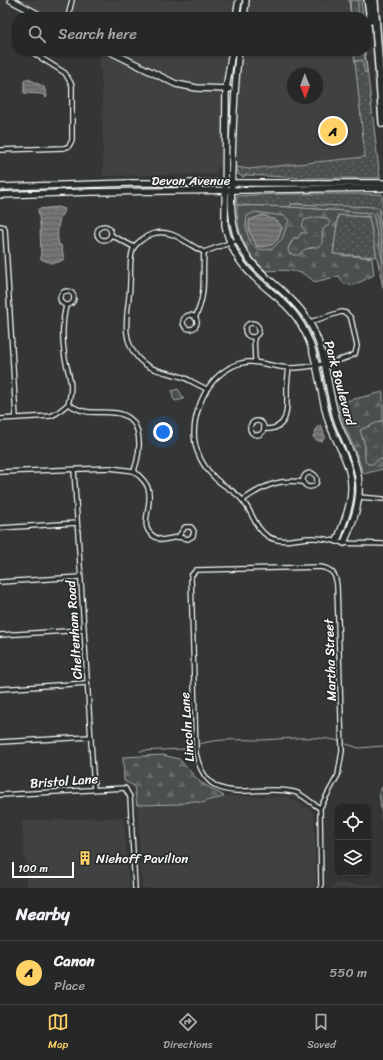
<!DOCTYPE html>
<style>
:root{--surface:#262828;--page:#2e3030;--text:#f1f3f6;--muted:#a4a6a8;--line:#424445;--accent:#ffd166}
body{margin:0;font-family:Sriracha,sans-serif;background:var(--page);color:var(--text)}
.controls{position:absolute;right:12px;bottom:12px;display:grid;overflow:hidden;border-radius:8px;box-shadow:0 1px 3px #0004}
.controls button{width:36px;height:36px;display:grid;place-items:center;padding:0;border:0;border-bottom:1px solid var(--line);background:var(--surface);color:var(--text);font:20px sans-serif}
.compass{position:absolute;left:287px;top:68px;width:36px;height:36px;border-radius:50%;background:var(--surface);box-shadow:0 1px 3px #0004;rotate:179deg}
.scale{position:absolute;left:12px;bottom:10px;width:62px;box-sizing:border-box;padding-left:4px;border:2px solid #fff;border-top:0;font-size:11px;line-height:14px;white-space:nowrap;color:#fff;-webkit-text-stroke:3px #2a2d2e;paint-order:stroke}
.you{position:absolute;left:163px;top:432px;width:14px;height:14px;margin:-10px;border:3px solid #fff;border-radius:50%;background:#1a73e8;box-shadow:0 0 0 6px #1a73e833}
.badge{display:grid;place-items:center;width:26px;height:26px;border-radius:50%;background:var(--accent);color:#111;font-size:13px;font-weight:700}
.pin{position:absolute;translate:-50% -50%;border:2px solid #fff;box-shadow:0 1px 4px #0006}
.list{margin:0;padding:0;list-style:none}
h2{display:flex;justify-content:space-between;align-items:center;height:52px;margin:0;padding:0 16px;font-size:17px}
h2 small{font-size:13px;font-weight:400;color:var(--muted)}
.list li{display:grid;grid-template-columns:26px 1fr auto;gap:12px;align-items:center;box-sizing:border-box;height:64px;padding:0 16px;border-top:1px solid var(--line)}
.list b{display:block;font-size:15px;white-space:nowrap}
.list p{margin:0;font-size:13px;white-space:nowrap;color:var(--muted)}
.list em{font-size:13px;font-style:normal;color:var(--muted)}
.icon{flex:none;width:22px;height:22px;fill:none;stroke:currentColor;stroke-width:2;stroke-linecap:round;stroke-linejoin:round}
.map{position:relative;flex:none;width:383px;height:888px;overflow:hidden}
.search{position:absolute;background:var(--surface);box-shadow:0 1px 3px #0004;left:12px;right:12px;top:12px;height:44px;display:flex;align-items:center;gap:10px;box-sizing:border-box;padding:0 14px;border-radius:16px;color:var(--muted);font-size:15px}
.sheet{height:116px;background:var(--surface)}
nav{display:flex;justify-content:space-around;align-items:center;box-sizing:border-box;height:56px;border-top:1px solid var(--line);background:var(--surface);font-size:11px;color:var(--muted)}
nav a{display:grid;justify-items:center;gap:2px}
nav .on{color:var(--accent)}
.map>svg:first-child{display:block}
.built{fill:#404243;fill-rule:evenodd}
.grass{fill:url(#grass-dots);stroke:#a6a7a8}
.forest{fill:url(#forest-firs);stroke:#a6a7a8;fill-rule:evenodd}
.wetland{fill:url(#wetland-marsh);stroke:#a6a7a8}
.park{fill:url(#park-tufts);stroke:#a6a7a8}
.water{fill:url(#water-rules);stroke:#abacad}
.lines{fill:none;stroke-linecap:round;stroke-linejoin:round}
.stream{stroke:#abacad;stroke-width:1}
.street-casing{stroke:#fff;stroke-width:6}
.secondary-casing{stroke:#fff;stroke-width:8}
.highway-casing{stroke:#fff;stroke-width:10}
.street{stroke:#2a2d2e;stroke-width:3.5}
.secondary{stroke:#2a2d2e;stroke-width:5.5}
.highway{stroke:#2a2d2e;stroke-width:7}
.labels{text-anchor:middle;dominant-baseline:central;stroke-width:3.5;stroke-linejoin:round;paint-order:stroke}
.street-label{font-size:13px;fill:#fff;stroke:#2a2d2e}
.poi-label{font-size:13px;fill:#fff;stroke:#2a2d2e;text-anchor:start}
</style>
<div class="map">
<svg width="383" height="888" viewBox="0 0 383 888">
<defs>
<pattern id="grass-dots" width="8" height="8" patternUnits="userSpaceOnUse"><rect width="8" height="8" fill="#4c4f50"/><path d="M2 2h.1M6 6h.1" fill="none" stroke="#67696a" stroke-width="1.8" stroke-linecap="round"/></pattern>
<pattern id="forest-firs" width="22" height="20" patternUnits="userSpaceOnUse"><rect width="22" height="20" fill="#4c4f50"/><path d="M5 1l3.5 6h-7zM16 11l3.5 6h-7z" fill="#67696a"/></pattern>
<pattern id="wetland-marsh" width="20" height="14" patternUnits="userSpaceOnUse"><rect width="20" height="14" fill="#4c4f50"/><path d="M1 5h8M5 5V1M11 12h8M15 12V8" fill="none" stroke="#67696a"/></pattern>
<pattern id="park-tufts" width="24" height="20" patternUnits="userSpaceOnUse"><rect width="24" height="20" fill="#4c4f50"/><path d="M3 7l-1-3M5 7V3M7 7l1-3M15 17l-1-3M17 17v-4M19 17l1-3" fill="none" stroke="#67696a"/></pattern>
<pattern id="water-rules" width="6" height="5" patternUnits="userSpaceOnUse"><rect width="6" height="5" fill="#737576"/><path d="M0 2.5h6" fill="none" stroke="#606061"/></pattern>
</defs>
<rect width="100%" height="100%" fill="#333536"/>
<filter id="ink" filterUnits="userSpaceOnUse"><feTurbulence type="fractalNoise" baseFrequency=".025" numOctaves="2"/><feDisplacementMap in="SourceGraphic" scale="8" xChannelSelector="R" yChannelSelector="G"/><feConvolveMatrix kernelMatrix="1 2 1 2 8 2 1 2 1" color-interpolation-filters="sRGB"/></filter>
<g filter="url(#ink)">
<!-- built -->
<g class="built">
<path d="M19 0H349L351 17H53Z"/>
<path d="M101 51H354L365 157 249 169 217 167 216 174 103 176 102 86 99 57ZM293 74H317V98H293Z"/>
<path d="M224 796 288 797 312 810 314 815 316 888H142L137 805 180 804 192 801 203 803 208 800 221 798Z"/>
<path d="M124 817 129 888H27L22 821Z"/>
<path d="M337 884 370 885 383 886V888H330Z"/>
</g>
<!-- grass -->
<g class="grass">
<path d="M349 0H361L363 17H351Z"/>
<path d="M354 51H365L380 178H307L245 175 244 177 239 175 236 167 249 169 365 157Z"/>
<path d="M278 194H382L383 239 379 216 380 210 302 204H291L290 207 237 205 236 196Z"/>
<path d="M338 215 369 217 377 257 333 254Z"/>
<path d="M236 246 256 272 291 302 306 320 317 345 320 357C316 354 306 325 300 317 280 291 251 277 235 247Z"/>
<path d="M323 368 355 470 357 491 354 512 342 539 340 537 353 504V478L349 460 331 419Z"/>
<path d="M383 786V825L379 792Z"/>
</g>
<!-- forest -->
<g class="forest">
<path d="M237 205 290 207 374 213 383 263V288L369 217 338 215 333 254 372 258 374 275 354 285 344 284 339 276 314 282C302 268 282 270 266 271 246 254 236 232 237 205ZM324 227 321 234 322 239 313 248 288 249 294 238H298L307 233 306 230Z"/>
<path d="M383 392V420L361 430 365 446 364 454 376 461 379 459 383 460V469L363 474C357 449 343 428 338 403Z"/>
<path d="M163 755 179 759 200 782 224 796C218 800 210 798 203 803L192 801 180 804 137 805 134 786 124 781 123 757Z"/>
</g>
<!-- wetland -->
<g class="wetland">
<path d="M350 0H358V12L360 17H351Z"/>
<path d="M354 51 364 52 367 72 365 73 362 60 355 61Z"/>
<path d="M291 204 377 207 380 210 379 216 383 239V263L373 213 290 207Z"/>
<path d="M255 212 284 216 289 220 282 239 272 249C267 249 260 251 256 248 247 243 245 225 247 216Z"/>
<path d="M317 217 325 218 330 221 329 225C319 230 323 235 322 245 316 248 311 247 306 249 298 253 301 258 289 253L288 249 294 238H298L301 233H307L302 227 304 220Z"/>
<path d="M383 420V460L379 459 374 464H368L365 461V446L360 430Z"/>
</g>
<!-- park -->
<path class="park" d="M178 389 184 399 175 401 173 398 172 391Z"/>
<!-- water -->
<g class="water">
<path d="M27 78 44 87 47 96 46 98 42 94 24 93V81Z"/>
<path d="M59 207 65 209C58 219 56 233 59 245H61L64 259 59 262 51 263 41 259 40 225 38 209Z"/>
<path d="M263 215 277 221 282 227C278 243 274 247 257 247L249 231V220Z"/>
<path d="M321 425 325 437 322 441H318L313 437 318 426Z"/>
</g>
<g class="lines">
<!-- stream -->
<g class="stream">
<path d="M376 212 383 251"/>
<path d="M200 744C219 738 241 740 261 740 283 739 319 735 339 741"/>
<path d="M346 744 359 748 383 746"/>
<path d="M140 751 184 749 193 746"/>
</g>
<defs>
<g id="street">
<path d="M68 17 72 0"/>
<path d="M0 150 64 148 69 146 72 140V85L65 73 30 51"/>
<path d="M0 226 4 227 5 229 16 418"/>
<circle cx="104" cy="233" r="7"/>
<path d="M111 235 134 247"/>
<circle cx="67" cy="298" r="7"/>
<path d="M66 305C62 322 62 341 65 358 69 377 74 385 68 404"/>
<circle cx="190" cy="322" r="7"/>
<path d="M195 318C207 293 202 278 204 252"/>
<path d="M310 322 341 312 346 313 351 318 357 346 355 354C340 362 307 368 290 368 265 367 250 354 226 370 202 385 187 426 198 453 201 461 207 470 213 476 221 486 235 490 243 501 253 513 255 529 269 537 284 545 299 537 314 538 324 538 334 541 344 543 356 544 370 543 383 544"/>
<circle cx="252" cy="330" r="7"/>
<path d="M254 337 255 361"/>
<path d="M207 389C200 386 193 382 185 378 170 372 150 372 138 358 118 336 130 308 130 282 131 270 129 261 133 249 136 243 146 236 152 234 172 227 187 245 204 252L238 240"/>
<path d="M0 419 51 416 57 413 68 404C90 417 94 410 116 413 145 417 141 451 134 471"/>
<circle cx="257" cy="428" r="7"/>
<path d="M264 429C290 430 287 408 287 390 287 382 288 375 289 368"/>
<path d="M74 470 94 789"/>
<path d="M134 471C139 476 146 481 148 488 155 509 132 530 162 540L178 537 188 539 193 536 194 531 191 527H185L178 537"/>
<path d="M0 472 110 468 134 471"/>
<circle cx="310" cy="480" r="7"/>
<path d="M359 497 383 499"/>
<path d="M243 500C263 486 278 479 303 482"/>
<path d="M0 528 77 523"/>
<path d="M0 582 80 577"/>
<path d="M0 635 84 630"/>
<path d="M0 689 87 683"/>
<path d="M0 742 90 737"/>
<path d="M0 795 125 788 130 797 135 888"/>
<path d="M320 808C312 804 303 794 294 792 256 782 208 812 196 753L191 576 196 570 320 567C332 569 336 574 337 586L342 751 338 775 320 808 321 888"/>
</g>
<g id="secondary">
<path d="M11 0 43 17"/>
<path d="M236 17 239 0"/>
<path d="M244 17 246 0"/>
<path d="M109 51 176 84 197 88 229 89"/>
<path d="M232 51 226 89 225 225C229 245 239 263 254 277 268 291 284 300 296 317 320 350 317 386 329 423 337 445 352 464 351 489 351 507 343 524 337 541"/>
<path d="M239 51C234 87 233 123 232 160 232 186 228 216 238 240 251 273 284 286 304 314 327 346 325 380 336 417 343 440 358 460 359 485 360 506 352 524 344 543"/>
<path d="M0 187 130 183H383"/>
<path d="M0 195 92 192 383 188"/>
</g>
<g id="highway">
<path d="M368 0 371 20"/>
<path d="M374 0 383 123"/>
</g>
</defs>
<!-- street casing -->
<use href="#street" class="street-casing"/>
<!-- secondary casing -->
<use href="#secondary" class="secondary-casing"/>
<!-- highway casing -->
<use href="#highway" class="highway-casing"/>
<!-- street -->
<use href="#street" class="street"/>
<!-- secondary -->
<use href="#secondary" class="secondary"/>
<!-- highway -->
<use href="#highway" class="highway"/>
</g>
</g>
<!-- icons -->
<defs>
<symbol id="building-bare" viewBox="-9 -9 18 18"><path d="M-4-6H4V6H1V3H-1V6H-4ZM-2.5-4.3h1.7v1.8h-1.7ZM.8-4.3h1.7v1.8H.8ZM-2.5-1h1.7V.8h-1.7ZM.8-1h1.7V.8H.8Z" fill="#ffd166" stroke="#2a2d2e" stroke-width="2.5" paint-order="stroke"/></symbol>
</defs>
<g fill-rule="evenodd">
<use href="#building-bare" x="75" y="848" width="20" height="20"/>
</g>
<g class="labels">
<!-- street labels -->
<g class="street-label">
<text x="191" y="180">Devon Avenue</text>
<text transform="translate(340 383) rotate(75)">Park Boulevard</text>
<text transform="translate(74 630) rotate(-94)">Cheltenham Road</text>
<text transform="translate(330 660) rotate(-92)">Martha Street</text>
<text transform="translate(187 727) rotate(-94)">Lincoln Lane</text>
<text transform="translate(64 781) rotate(-4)">Bristol Lane</text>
</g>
<!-- poi labels -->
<g class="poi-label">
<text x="96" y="858">Niehoff Pavilion</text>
</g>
</g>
</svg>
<div class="controls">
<button><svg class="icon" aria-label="locate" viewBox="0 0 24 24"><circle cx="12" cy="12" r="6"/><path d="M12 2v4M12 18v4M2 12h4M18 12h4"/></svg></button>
<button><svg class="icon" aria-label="layers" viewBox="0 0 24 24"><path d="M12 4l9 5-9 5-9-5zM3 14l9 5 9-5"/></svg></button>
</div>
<svg class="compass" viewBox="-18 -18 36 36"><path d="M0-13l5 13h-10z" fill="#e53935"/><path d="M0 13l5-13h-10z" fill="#a4a6a8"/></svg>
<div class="scale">100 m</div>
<div class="you"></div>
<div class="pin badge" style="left:333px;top:131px">A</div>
<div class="search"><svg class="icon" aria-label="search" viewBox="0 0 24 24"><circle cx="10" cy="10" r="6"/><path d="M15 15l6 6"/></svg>Search here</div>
</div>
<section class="sheet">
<h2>Nearby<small></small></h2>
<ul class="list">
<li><span class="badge">A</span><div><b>Canon</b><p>Place</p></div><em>550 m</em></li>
</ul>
</section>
<nav>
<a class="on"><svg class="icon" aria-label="map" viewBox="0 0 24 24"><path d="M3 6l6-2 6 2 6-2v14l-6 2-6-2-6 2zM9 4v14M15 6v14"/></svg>Map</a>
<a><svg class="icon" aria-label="directions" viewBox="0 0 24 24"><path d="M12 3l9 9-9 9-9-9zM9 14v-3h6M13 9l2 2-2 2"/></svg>Directions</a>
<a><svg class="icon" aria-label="saved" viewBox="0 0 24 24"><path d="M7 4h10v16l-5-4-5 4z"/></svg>Saved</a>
</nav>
